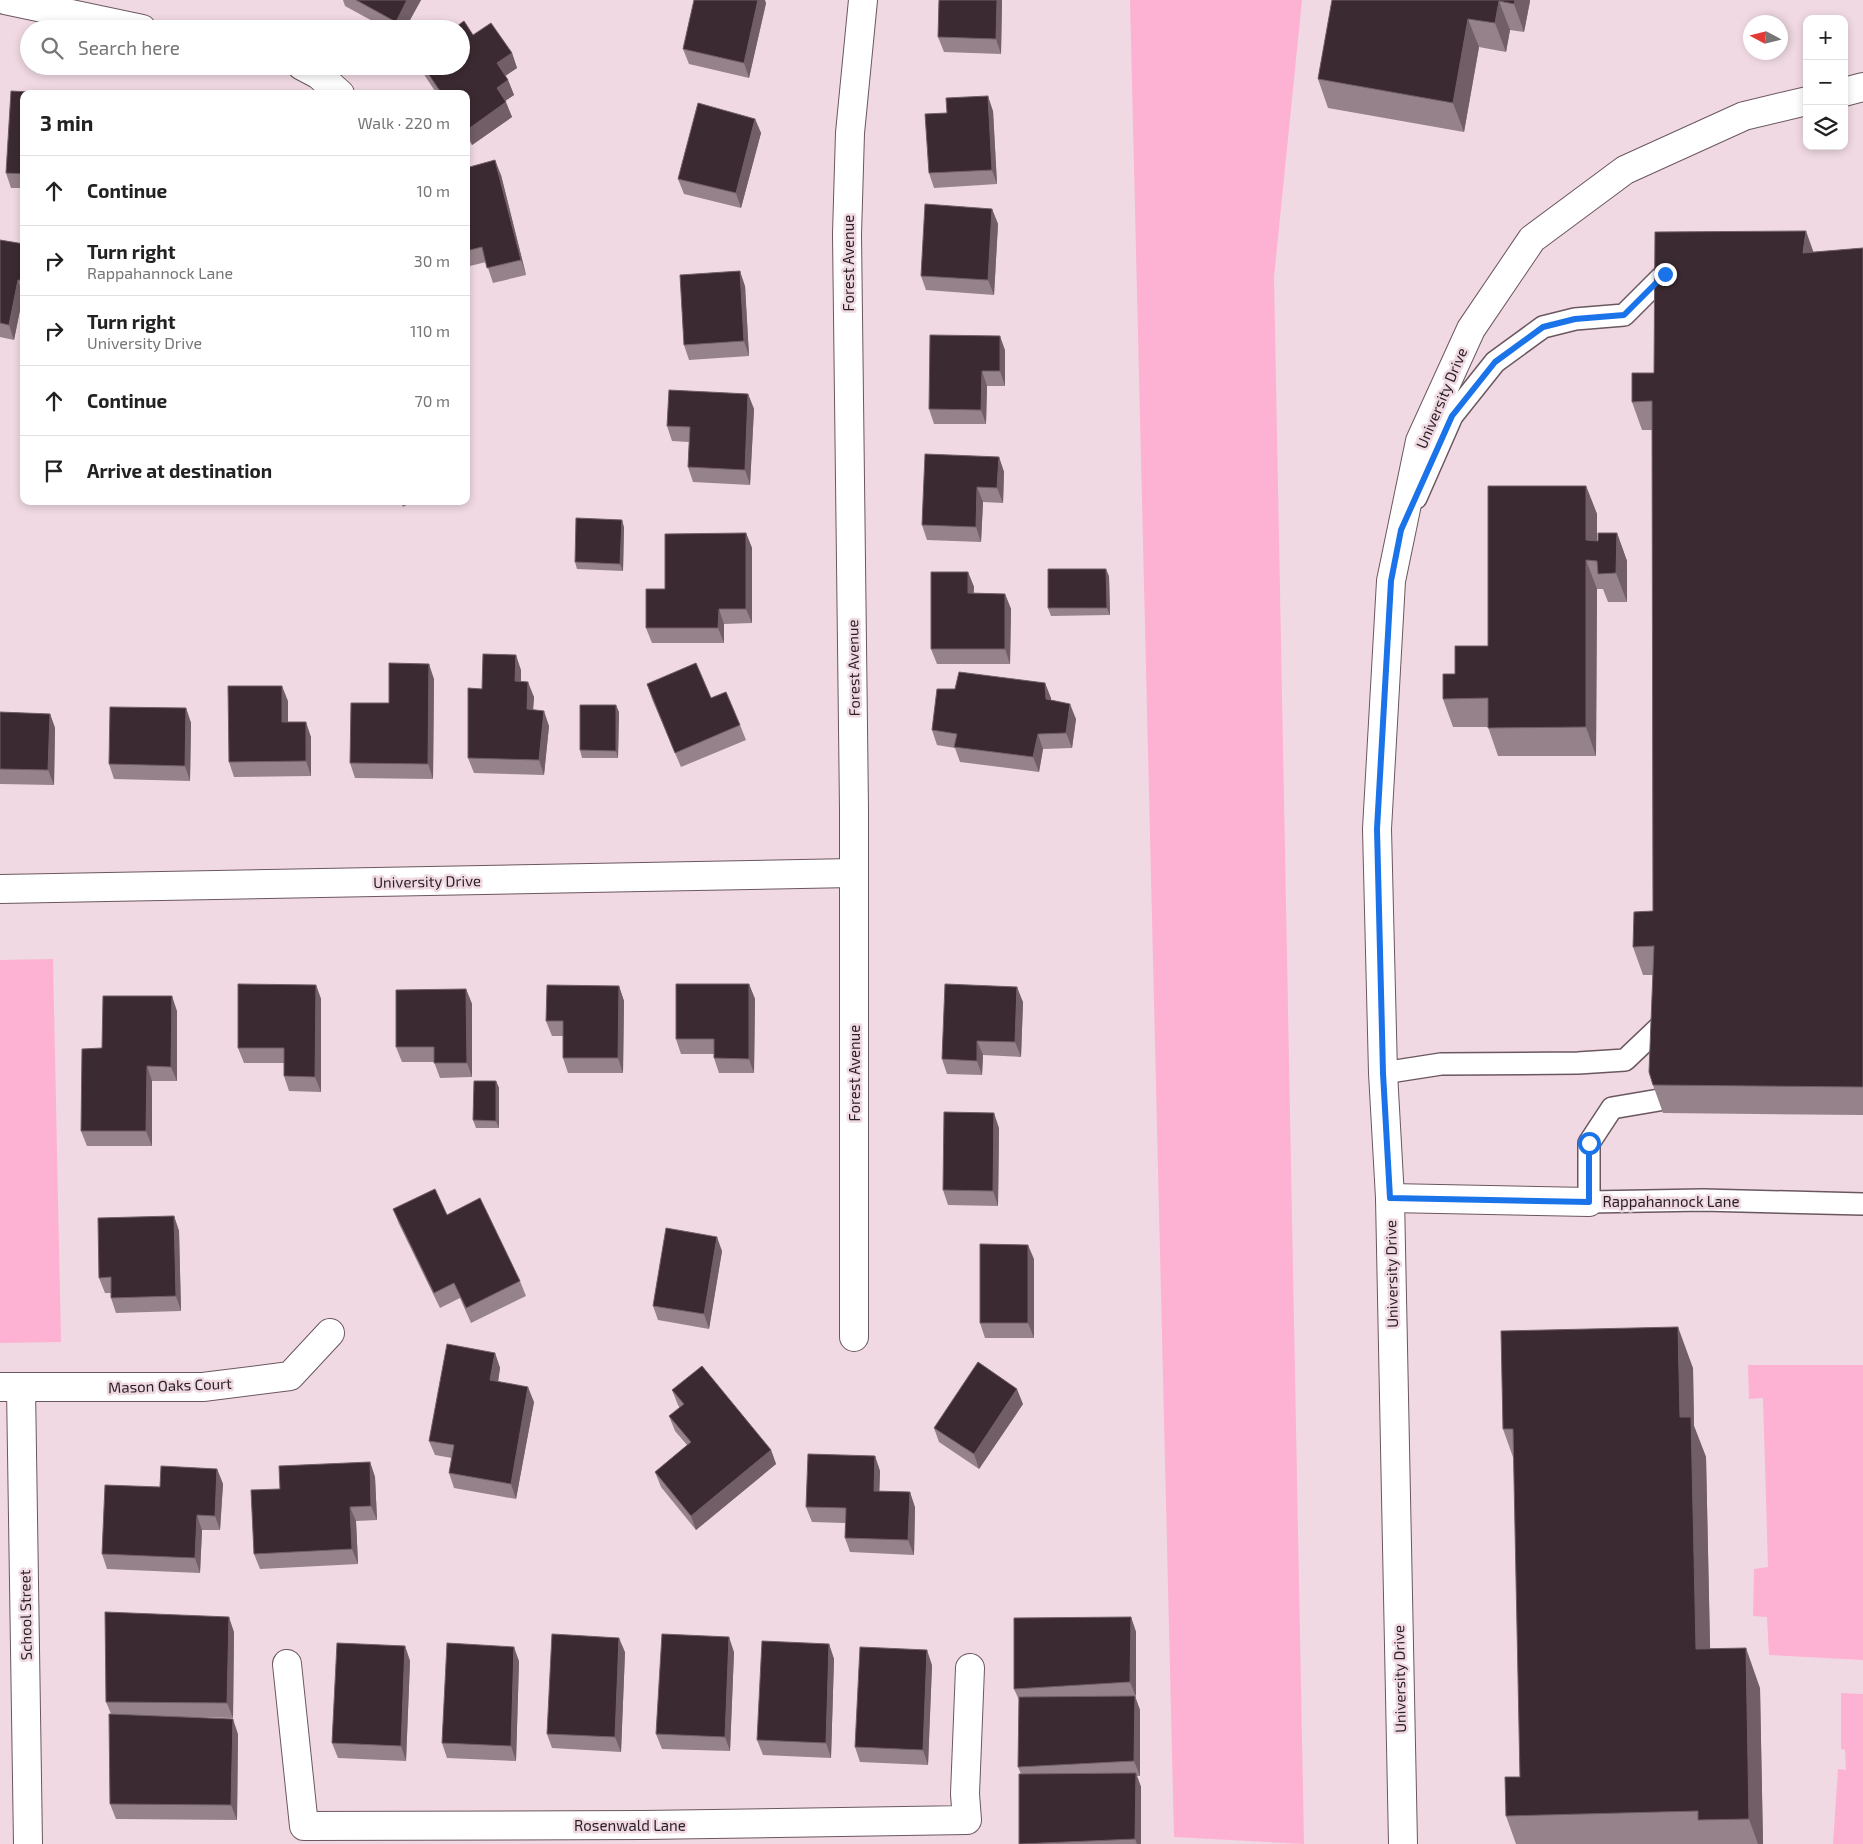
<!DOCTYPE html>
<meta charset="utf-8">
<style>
:root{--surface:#fff;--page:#f6f6f6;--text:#222;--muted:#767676;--line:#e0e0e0}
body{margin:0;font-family:"Exo 2",sans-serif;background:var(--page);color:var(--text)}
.controls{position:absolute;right:15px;top:15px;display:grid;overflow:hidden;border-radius:10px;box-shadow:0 2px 8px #0003}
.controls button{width:45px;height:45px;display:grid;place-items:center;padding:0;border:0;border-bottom:1px solid var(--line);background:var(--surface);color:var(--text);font:25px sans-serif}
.compass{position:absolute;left:1743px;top:15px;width:45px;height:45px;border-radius:50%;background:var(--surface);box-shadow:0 2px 8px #0003;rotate:277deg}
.stop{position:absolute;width:15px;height:15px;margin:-11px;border:4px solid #1a73e8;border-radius:50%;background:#fff}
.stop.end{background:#1a73e8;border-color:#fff;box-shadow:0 1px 5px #0008}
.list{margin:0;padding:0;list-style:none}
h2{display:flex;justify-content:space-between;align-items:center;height:65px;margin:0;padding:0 20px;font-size:21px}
h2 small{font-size:16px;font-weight:400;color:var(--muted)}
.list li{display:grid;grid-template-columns:32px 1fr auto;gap:15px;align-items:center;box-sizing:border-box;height:70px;padding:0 20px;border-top:1px solid var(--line)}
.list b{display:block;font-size:19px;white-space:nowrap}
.list p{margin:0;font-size:16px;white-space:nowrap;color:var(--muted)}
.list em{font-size:16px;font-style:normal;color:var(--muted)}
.icon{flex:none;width:28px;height:28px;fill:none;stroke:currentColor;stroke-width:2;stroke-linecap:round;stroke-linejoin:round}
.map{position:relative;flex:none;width:1863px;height:1844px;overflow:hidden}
.search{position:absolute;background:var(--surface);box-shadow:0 2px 8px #0003;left:20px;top:20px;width:450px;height:55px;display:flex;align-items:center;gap:12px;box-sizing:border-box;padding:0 18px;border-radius:28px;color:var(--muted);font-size:19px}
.panel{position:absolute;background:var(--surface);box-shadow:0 2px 8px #0003;left:20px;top:90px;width:450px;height:415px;border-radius:10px}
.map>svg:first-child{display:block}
.green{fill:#fdb2d3}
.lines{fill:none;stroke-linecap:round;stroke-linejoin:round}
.service-casing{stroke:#6b5760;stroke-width:24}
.minor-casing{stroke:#6b5760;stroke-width:30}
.tertiary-casing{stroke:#6b5760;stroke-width:30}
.service{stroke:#fff;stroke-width:21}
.minor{stroke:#fff;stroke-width:28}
.tertiary{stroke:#fff;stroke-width:28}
.wall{fill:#96828a}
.shaded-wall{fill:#715e66}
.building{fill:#3b2a31;stroke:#715e66}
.route{stroke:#1a73e8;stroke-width:6}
.labels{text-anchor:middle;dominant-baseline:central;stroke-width:5;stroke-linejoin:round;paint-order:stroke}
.street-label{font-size:15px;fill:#271f22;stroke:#f0d9e3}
</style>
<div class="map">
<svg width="1863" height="1844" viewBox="0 0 1863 1844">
<rect width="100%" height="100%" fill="#f0d9e3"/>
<!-- green -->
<g class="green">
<path d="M1130 0H1302L1274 277 1304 1844 1174 1837Z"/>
<path d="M53 959 61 1342 0 1343V960Z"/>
<path d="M1748 1365H1863V1660L1769 1655 1767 1617 1753 1616 1754 1569 1768 1567 1763 1398 1749 1399Z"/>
<path d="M1841 1693 1863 1694V1844H1833L1838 1769 1846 1770 1845 1750 1841 1749Z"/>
</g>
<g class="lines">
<defs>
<g id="service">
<path d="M1416 498 1452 416 1495 362 1543 327 1575 319 1624 315 1665 274"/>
<path d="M1383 1073 1441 1064 1578 1063 1625 1060 1664 1023"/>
<path d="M1659 1100 1612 1108 1589 1143V1202L1703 1200 1863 1204"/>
</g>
<g id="minor">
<path d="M5 0 142 29"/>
<path d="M302 66 319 75 340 94"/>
<path d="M0 889 853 873"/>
<path d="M1390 1198 1589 1202"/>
<path d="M854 1337V809L847 234 850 133 863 0"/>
<path d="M0 1387H203L290 1376 330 1333"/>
<path d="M21 1387 28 1844"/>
<path d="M287 1664 304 1826 643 1825 967 1820 965 1794 970 1668"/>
</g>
<g id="tertiary">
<path d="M1844 92 1863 87"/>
<path d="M1403 1844 1390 1198 1383 1073 1377 829 1391 581 1420 441 1471 329 1532 239 1625 170 1744 116 1807 101"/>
</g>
</defs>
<!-- service casing -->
<use href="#service" class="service-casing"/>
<!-- minor casing -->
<use href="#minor" class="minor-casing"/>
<!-- tertiary casing -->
<use href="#tertiary" class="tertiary-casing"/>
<!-- service -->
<use href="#service" class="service"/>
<!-- minor -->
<use href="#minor" class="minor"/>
<!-- tertiary -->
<use href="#tertiary" class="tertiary"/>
</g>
<!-- wall -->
<g class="wall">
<path d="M343 0H421L405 29H387L345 6Z"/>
<path d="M939 0H1002L1001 54 944 52 938 37Z"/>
<path d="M1332 0H1530V1L1524 32 1510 30 1506 52 1479 47 1464 132 1328 108 1318 79Z"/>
<path d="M766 3 749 78 689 64 683 49Z"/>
<path d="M473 35 512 53 517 68 505 76 508 80 514 95 505 101 512 117 472 145 466 136V94H437L421 70 420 66H461Z"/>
<path d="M24 94V188H11L6 173Z"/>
<path d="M993 111 997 184 934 188 929 173Z"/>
<path d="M755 119 761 133 741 208 684 194 678 179Z"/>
<path d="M466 168 501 175 526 275 493 283 486 262 466 267Z"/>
<path d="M992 209 998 224 994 295 926 290 921 276Z"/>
<path d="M0 240 24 244V295H23L14 340 0 337Z"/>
<path d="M1863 248V1115L1663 1113 1653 1085V975H1643L1633 947 1653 911 1652 430H1642L1632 402 1654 373 1813 252Z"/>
<path d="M745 286 749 356 689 360 684 345Z"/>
<path d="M1005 350V386H987L986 424H934L929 409Z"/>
<path d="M748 394 754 409 750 485 693 482 688 467 689 442 672 441 667 426Z"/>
<path d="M999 457 1004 472 1003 503 983 502 981 542 927 540 922 525Z"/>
<path d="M1586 486 1597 514V541L1617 533 1627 561V602H1608L1603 589H1597L1596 756H1498L1488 727H1453L1443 699 1455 674 1488 646Z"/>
<path d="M400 501H414L403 507Z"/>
<path d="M624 527 623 571 577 569 575 562Z"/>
<path d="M746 533 752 548V623L724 624V643H652L646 628 665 589Z"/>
<path d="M968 572 974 587 973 593 1005 594 1011 609 1010 664H937L931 649Z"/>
<path d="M1109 576 1110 615 1051 616 1048 608Z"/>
<path d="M521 670V681L534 697 533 710 549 726 544 775 474 773 468 758 482 689Z"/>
<path d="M434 679 433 779 355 778 350 763 389 703Z"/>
<path d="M1045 683 1051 700 1076 719 1072 748 1043 749 1039 772 960 762 955 748 937 745 932 730 955 689Z"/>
<path d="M647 684 711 698 740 725 746 740 681 767 652 699Z"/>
<path d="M288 701V722L311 737V776L234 777 229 762Z"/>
<path d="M186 708 191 723 190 781 114 779 109 764Z"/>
<path d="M0 712 50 714 55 728 54 785 0 784Z"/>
<path d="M619 712 618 758H582L580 750Z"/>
<path d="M749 984 755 999 754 1073H719L714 1058V1054H681L676 1039Z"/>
<path d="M316 985 321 999V1092L289 1091 284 1076V1063H244L238 1048Z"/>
<path d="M619 986 624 1001 623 1073H568L563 1058V1036H552L546 1021Z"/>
<path d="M466 989 472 1004V1077L440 1078 434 1062H402L396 1047Z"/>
<path d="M1023 1002 1021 1057 983 1055 982 1075 947 1074 942 1059Z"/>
<path d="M177 1011V1081H152V1146H87L81 1131 102 1048Z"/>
<path d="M496 1081 499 1088V1128H476L473 1120Z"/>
<path d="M999 1128 998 1206 948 1205 943 1190Z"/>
<path d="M393 1209 447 1215 520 1281 526 1296 471 1323 460 1298 440 1308 399 1224Z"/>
<path d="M174 1216 179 1231 181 1311 116 1313 111 1298V1293H105L99 1278Z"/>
<path d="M722 1251 709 1329 658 1320 653 1306Z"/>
<path d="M1034 1259V1338H985L980 1323Z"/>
<path d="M495 1353 500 1368 498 1382 534 1402 516 1499 454 1488 449 1473 452 1458 435 1455 429 1441Z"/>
<path d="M1693 1368 1694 1426 1706 1457 1710 1648 1760 1688 1763 1844H1516L1506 1816 1520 1777 1514 1460 1503 1429Z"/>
<path d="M672 1390 771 1450 776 1464 696 1530 661 1487 655 1472 687 1445 675 1431 669 1416 680 1408 678 1405Z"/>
<path d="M1023 1404 979 1469 939 1442 934 1428Z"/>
<path d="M875 1456 880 1471 879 1491 915 1507 914 1555 850 1552 845 1538V1523L812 1522 806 1507Z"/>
<path d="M370 1462 375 1477 377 1520 356 1521 358 1564 260 1569 254 1554 280 1489Z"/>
<path d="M217 1469 223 1484 220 1530H202L200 1573 107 1569 102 1554 160 1487Z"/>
<path d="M1131 1617 1136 1632 1135 1697 1140 1710V1776H1137L1141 1787V1844H1019L1021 1774 1018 1767 1019 1700 1014 1689Z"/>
<path d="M234 1632 233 1718 188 1717 238 1734 237 1820 116 1819 110 1804 111 1714 106 1702Z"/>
<path d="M829 1644 834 1659 831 1758 763 1755 757 1740Z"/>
<path d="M405 1646 410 1661 406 1761 338 1758 332 1743Z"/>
<path d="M625 1652 621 1752 552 1748 547 1734Z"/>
<path d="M734 1652 730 1751 662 1749 656 1734Z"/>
<path d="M519 1661 516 1761 447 1758 442 1743Z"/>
<path d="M932 1665 928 1765 860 1762 855 1747Z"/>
</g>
<!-- shaded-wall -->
<g class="shaded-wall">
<path d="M407 0H421L405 29H398L396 22Z"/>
<path d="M758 0H765L766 3 749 78 744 63Z"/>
<path d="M997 0H1002L1001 54 996 39Z"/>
<path d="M1515 0H1530V1L1524 32 1514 4Z"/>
<path d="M1499 1 1510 30 1506 52 1495 23Z"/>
<path d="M1468 19 1479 47 1464 132 1453 103Z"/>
<path d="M512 53 517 68 502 78 497 63Z"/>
<path d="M508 80 514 95 502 103 497 88Z"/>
<path d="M988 96 993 111 997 184 992 170Z"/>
<path d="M506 102 512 117 472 145 467 130Z"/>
<path d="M755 119 761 133 741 208 736 193Z"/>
<path d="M495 160 501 175 526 275 521 260Z"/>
<path d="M992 209 998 224 994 295 988 280Z"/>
<path d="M1806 231 1816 259 1803 253Z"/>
<path d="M740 271 745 286 749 356 744 341Z"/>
<path d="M18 280 23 295 14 340 9 325Z"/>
<path d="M1000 336 1005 350V386L1000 371Z"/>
<path d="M982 371 987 386 986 424 981 410Z"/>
<path d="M748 394 754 409 750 485 745 470Z"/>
<path d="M999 457 1004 472 1003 503 997 488Z"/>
<path d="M1586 486 1597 514V561L1586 540Z"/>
<path d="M977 487 983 502 981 542 976 527Z"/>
<path d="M622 520 624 527 623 571 620 564Z"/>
<path d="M746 533 752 548V623L746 609Z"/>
<path d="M1617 533 1627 561V602L1616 573Z"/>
<path d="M1586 560 1597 589 1596 756 1586 727Z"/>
<path d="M1106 569 1109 576 1110 615 1107 608Z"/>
<path d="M968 572 974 587 973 608 968 593Z"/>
<path d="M1005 594 1011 609 1010 664 1005 649Z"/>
<path d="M719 609 724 624V643L718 628Z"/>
<path d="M516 655 521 670V696L515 681Z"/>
<path d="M429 664 434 679 433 779 428 764Z"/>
<path d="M528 682 534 697 532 724 527 709Z"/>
<path d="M1045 683 1051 698V713L1046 699Z"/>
<path d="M282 686 288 701V737L282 722Z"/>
<path d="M1070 704 1076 719 1072 748 1066 733Z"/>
<path d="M616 705 619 712 618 758 616 751Z"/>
<path d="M186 708 191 723 190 781 185 766Z"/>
<path d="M544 711 549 726 544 775 539 760Z"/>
<path d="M50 714 55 728 54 785 48 770Z"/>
<path d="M306 722 311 737V776L306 761Z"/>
<path d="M1038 734 1043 749 1039 772 1033 757Z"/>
<path d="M749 984 755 999 754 1073 749 1059Z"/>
<path d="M316 985 321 999V1092L315 1077Z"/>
<path d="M619 986 624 1001 623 1073 618 1058Z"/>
<path d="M1017 987 1023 1002 1021 1057 1015 1042Z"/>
<path d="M466 989 472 1004V1077L467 1063Z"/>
<path d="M172 996 177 1011V1081L171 1067Z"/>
<path d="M977 1041 983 1055 982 1075 977 1061Z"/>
<path d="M147 1066 152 1081V1146L146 1131Z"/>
<path d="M496 1081 499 1088V1128L496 1121Z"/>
<path d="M994 1113 999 1128 998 1206 993 1191Z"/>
<path d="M174 1216 179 1231 181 1311 176 1296Z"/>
<path d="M717 1237 722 1251 709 1329 704 1314Z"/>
<path d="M1028 1245 1034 1259V1338L1028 1323Z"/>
<path d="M1678 1327 1693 1368 1694 1426 1706 1457 1711 1689 1696 1649 1680 1417Z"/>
<path d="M495 1353 500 1368 496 1395 490 1380Z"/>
<path d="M528 1387 534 1402 516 1499 511 1484Z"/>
<path d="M1017 1389 1023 1404 979 1469 974 1454Z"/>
<path d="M771 1450 776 1464 696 1530 691 1516Z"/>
<path d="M875 1456 880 1471 879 1506 874 1491Z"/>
<path d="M370 1462 375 1477 377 1520 371 1506Z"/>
<path d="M217 1469 223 1484 220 1530 215 1516Z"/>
<path d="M910 1492 915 1507 914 1555 908 1540Z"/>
<path d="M350 1507 356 1521 358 1564 352 1549Z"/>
<path d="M197 1515 202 1530 200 1573 195 1558Z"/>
<path d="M229 1617 234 1632 233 1718 227 1703Z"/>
<path d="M1131 1617 1136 1632V1697L1130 1682Z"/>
<path d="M729 1637 734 1652 730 1751 725 1737Z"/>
<path d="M619 1638 625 1652 621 1752 615 1737Z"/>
<path d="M829 1644 834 1659 831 1758 826 1743Z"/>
<path d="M405 1646 410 1661 406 1761 401 1746Z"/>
<path d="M514 1647 519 1661 516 1761 511 1746Z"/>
<path d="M1746 1648 1760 1688 1763 1844H1758L1749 1819Z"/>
<path d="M927 1650 932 1665 928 1765 923 1750Z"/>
<path d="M1135 1696 1140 1710V1776L1134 1761Z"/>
<path d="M233 1719 238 1734 237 1820 231 1805Z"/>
<path d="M1136 1773 1141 1787V1844H1137L1135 1839Z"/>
</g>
<!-- building -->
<g class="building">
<path d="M356 0H407L396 22Z"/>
<path d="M694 0H758L744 63 683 49Z"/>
<path d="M939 0H997L996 39 938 37Z"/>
<path d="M1332 0H1515L1514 4 1499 1 1495 23 1468 19 1453 103 1318 79Z"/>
<path d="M464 21 473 35 491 23 512 53 497 63 508 80 497 88 506 102 467 130 466 129V94H442L423 66H461V29H453Z"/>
<path d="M11 91 69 94H24V174L6 173Z"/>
<path d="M988 96 992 170 929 173 925 114 947 113 946 98Z"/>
<path d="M698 103 755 119 736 193 678 179Z"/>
<path d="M495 160 521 260 487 268 482 247 466 251V168Z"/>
<path d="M925 204 992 209 988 280 921 276Z"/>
<path d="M1806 231 1803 253 1863 248V1087L1653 1085 1649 1072 1654 946 1633 947 1634 912 1653 911 1652 401 1632 402V373H1654L1655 232Z"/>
<path d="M0 240 24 244V281L18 280 9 325 0 323Z"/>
<path d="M740 271 744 341 684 345 680 275Z"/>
<path d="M930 335 1000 336V371H982L981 410 929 409Z"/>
<path d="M669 390 748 394 745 470 688 467 690 427 667 426Z"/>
<path d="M925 454 999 457 997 488 977 487 976 527 922 525Z"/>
<path d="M1488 486H1586V540L1598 541V533H1617L1616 573 1598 574 1597 561 1586 560V727L1488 728V698L1443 699V674H1455V646H1488Z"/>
<path d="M576 518 622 520 620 564 575 562Z"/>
<path d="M746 533V609H719L718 628H646V589H665V534Z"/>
<path d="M1048 569H1106L1107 608H1048Z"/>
<path d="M931 572H968V593L1005 594V649H931Z"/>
<path d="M483 654 516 655 515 681 528 682 527 709 544 711 539 760 468 758V688L482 689Z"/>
<path d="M389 663 429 664 428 764 350 763 351 703H389Z"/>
<path d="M696 663 711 698 726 692 740 725 675 753 647 684Z"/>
<path d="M959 672 1045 683 1046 699 1070 704 1066 733 1038 734 1033 757 954 747 957 734 932 730 937 689H955Z"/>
<path d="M228 686H282V722H306V761L229 762Z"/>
<path d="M580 705H616V751L580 750Z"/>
<path d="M110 707 186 708 185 766 109 764Z"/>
<path d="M0 712 50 714 48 770 0 769Z"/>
<path d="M238 984 316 985 315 1077 284 1076V1048H238Z"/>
<path d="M676 984H749V1059L714 1058V1039H676Z"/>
<path d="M945 984 1017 987 1015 1042 977 1041V1061L942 1059Z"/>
<path d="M547 985 619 986 618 1058H563V1021H546Z"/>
<path d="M466 989 467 1063H434V1047H396V990Z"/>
<path d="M103 996H172L171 1067 147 1066 146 1131H81L82 1049 102 1048Z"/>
<path d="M474 1081H496V1121L473 1120Z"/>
<path d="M944 1112 994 1113 993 1191 943 1190Z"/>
<path d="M435 1189 447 1215 480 1198 520 1281 466 1308 454 1283 434 1293 393 1209Z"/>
<path d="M174 1216 176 1296 111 1298V1277L99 1278 98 1218Z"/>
<path d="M666 1228 717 1237 704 1314 653 1306Z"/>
<path d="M980 1244 1028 1245V1323H980Z"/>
<path d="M1678 1327 1680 1417H1691L1696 1649 1746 1648 1749 1819 1698 1820V1811L1506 1816 1505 1777H1520L1513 1429H1503L1501 1331Z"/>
<path d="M447 1344 495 1353 490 1380 528 1387 511 1484 449 1473 454 1445 429 1441Z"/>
<path d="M978 1362 1017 1389 974 1454 934 1428Z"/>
<path d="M702 1366 771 1450 691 1516 655 1472 691 1442 669 1416 684 1404 672 1390Z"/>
<path d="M808 1454 875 1456 874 1491 910 1492 908 1540 845 1538 846 1508 806 1507Z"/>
<path d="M370 1462 371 1506 350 1507 352 1549 254 1554 251 1490 280 1489 279 1466Z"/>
<path d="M161 1466 217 1469 215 1516 197 1515 195 1558 102 1554 105 1485 160 1487Z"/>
<path d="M105 1612 229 1617 227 1703 106 1702Z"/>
<path d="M1131 1617 1130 1682 1014 1689V1618Z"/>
<path d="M552 1634 619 1638 615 1737 547 1734Z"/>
<path d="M662 1634 729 1637 725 1737 656 1734Z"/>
<path d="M762 1641 829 1644 826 1743 757 1740Z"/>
<path d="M337 1643 405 1646 401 1746 332 1743Z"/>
<path d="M447 1643 514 1647 511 1746 442 1743Z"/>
<path d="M860 1647 927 1650 923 1750 855 1747Z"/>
<path d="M1135 1696 1134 1761 1018 1767 1019 1697Z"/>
<path d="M109 1714 233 1719 231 1805 110 1804Z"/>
<path d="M1136 1773 1135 1839 1019 1844V1774Z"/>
</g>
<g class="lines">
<!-- route -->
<path class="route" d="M1589 1143V1202L1390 1198 1383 1073 1377 829 1391 581 1401 530 1452 416 1495 362 1543 327 1575 319 1624 315 1665 274"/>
</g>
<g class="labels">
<!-- street labels -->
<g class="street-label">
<text transform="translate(848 263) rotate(-90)">Forest Avenue</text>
<text transform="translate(1441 398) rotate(-67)">University Drive</text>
<text transform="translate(853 668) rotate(-91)">Forest Avenue</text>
<text transform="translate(427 881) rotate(-1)">University Drive</text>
<text transform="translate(854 1073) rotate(-90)">Forest Avenue</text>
<text x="1671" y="1201">Rappahannock Lane</text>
<text transform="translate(1391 1274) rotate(-91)">University Drive</text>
<text transform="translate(170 1385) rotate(-2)">Mason Oaks Court</text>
<text transform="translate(25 1615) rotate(-91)">School Street</text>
<text transform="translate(1399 1679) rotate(-91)">University Drive</text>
<text x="630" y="1825">Rosenwald Lane</text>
</g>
</g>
</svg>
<div class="controls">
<button>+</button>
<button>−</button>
<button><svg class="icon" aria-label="layers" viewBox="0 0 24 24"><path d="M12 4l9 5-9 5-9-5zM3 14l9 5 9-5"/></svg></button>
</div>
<svg class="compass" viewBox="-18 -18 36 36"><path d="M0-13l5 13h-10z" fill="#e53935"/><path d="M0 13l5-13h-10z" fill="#767676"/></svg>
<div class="stop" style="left:1589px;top:1143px"></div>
<div class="stop end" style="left:1665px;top:274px"></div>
<div class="search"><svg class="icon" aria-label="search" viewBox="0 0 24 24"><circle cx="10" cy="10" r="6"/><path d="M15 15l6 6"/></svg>Search here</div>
<section class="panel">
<h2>3 min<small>Walk · 220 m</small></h2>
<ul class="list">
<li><svg class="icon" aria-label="ahead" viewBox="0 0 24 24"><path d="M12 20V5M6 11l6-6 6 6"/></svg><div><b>Continue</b></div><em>10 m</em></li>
<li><svg class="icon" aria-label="right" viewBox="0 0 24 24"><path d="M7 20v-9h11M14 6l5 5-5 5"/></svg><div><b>Turn right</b><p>Rappahannock Lane</p></div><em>30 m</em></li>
<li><svg class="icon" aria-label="right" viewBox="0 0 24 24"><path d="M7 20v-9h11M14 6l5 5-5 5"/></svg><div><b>Turn right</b><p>University Drive</p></div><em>110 m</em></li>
<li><svg class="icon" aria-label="ahead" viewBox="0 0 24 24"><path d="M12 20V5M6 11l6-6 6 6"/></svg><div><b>Continue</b></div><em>70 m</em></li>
<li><svg class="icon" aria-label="arrive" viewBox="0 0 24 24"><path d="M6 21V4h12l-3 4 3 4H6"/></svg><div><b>Arrive at destination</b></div></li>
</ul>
</section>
</div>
